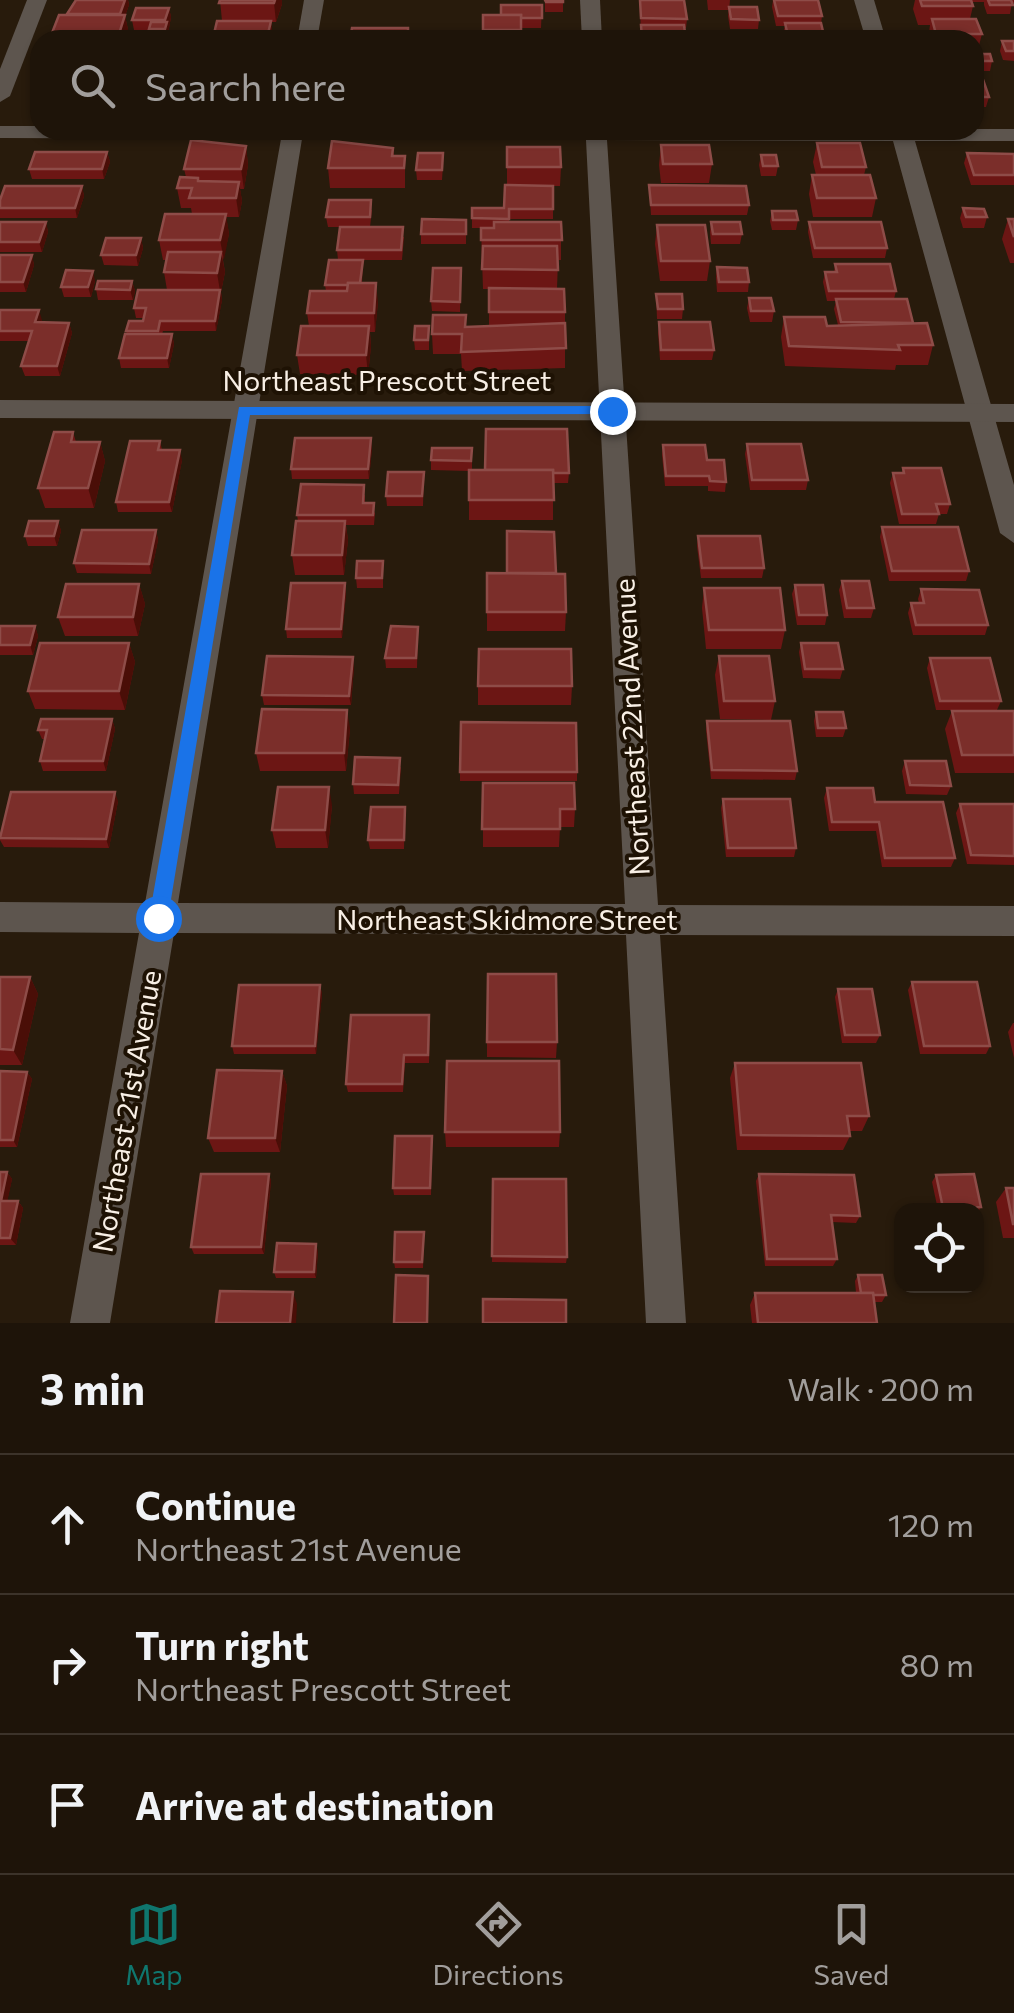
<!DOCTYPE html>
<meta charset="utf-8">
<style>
:root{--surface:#1e1409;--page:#2b2117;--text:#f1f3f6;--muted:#a19e9c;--line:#3c332a;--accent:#0f766e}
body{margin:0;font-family:Commissioner,sans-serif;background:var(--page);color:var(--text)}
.controls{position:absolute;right:30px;bottom:30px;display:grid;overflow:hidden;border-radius:20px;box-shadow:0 2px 8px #0004}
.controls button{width:90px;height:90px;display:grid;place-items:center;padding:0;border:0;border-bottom:2px solid var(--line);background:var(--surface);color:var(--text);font:50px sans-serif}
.stop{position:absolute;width:30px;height:30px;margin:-22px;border:8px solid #1a73e8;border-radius:50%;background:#fff}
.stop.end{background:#1a73e8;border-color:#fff;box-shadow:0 2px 10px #0008}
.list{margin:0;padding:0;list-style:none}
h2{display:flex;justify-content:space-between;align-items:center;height:130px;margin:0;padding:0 40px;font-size:42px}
h2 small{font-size:32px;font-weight:400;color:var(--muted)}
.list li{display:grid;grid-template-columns:65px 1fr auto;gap:30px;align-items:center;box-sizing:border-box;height:140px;padding:0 40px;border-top:2px solid var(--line)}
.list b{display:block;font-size:38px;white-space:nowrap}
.list p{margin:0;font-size:32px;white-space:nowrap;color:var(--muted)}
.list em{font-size:32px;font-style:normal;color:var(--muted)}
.icon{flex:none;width:55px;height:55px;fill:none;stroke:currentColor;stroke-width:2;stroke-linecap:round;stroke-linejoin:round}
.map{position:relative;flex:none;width:1014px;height:1323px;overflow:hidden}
.search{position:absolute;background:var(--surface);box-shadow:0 2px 8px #0004;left:30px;right:30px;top:30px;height:110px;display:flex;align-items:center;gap:25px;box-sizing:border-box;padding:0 35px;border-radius:30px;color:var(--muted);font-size:38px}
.sheet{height:550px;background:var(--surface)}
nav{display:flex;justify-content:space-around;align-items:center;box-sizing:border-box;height:140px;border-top:2px solid var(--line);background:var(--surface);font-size:28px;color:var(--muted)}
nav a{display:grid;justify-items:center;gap:5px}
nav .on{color:var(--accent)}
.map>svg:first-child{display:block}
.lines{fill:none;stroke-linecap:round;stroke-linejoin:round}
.minor{fill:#5d554e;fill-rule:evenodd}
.tertiary{fill:#5d554e;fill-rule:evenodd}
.wall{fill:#6c1614}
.shaded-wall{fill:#4a0e07}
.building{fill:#7b2e2a;stroke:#8e4c48;stroke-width:2.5}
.route{fill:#1a73e8}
.labels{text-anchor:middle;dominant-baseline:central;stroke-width:8;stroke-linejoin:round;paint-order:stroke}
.street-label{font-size:28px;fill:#f8efe5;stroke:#1e1204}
</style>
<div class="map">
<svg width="1014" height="1323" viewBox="0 0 1014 1323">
<rect width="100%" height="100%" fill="#281b0c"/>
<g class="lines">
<!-- minor -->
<g class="minor">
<path d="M27 0H47L10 96 0 102V69Z"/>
<path d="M304 0H324L317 40H297Z"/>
<path d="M580 0H600L602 40H582Z"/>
<path d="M854 0H874L886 40H866Z"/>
<path d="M0 126H40V130L1014 129V141H915L1014 485V543L1000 533 893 141 607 140 658 905 1014 906V936L660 935 686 1323H646L626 935 174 933 110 1323H70L139 933 0 932V902L145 903 281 139 0 138ZM302 139 586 140 625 904 178 903Z"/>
</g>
<!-- tertiary -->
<path class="tertiary" d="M0 400 1014 404V422L0 418Z"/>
</g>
<!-- wall -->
<g class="wall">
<path d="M76 0H128L129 5 125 16 129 34 127 40H54L52 33 68 15Z"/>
<path d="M220 0H282V4L276 22H271L272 31 270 40H213L222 21Z"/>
<rect x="545" y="0" width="18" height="12"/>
<path d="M640 0 687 19 686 28H684L686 40H641Z"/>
<path d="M707 0H730L729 10H708Z"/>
<path d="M773 0H818L822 16 821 24 825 40H785L783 33 785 26H776L772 7Z"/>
<path d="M915 0H1014V3H1012L1010 14H987L984 5V2H972L973 6 970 19 982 34 977 53H974V40H928L930 25H918L913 9Z"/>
<path d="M542 5 541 28H521V40H483V15H501Z"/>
<path d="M729 7 759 20 758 29H730L728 16Z"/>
<path d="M169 8 171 17 167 39H151L149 30H134L132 20Z"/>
<path d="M1002 41H1014V61L1003 60 1000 51Z"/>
<path d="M974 54 992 61 990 71H980L989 97 986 107H974Z"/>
<path d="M40 79V107H36L33 97Z"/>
<path d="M817 143 866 167 864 175 876 198 872 217H813L809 194 812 175H816L813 162Z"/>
<path d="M661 145 712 164 709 183H661L659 165Z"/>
<path d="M246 146 248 165 244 189H240L242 201 239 217H226L229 234 223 260 225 272 221 292 222 300 216 331H163L162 334H172L174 344 169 368H121L119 358 127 334 126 331 143 321 144 318H136L134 308 167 290 164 272 167 260H163L159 240 192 214 191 208H181L177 188 186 177 184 169Z"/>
<path d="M507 147 561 167 560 186H553V219H509V222H561V260H558L557 289 565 312V368L462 371 461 354H433L432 334 466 327 489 326V289H483L481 228H472V208H504L507 186Z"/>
<path d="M393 148 394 156H405V188H330L328 168Z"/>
<path d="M107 152 110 162 104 179H32L29 169Z"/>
<path d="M967 153 1014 154V185H971L964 163Z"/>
<path d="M761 155 778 166 776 176H761L759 165Z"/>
<path d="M443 163 442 180H417L416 170Z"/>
<path d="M649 185 749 205 747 215H651Z"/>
<path d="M82 186 84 196 77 218H0V200Z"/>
<path d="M963 208 987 217 984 228H963L960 218Z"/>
<path d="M372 210 370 227 404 237 402 260H363L362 283 378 302 375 332H370L371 346 368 375 300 374 297 355 309 326 307 313 326 291 325 285 338 260 337 250 340 227H328L326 217Z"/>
<path d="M772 211 798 220 796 230H772L770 221Z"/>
<path d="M1008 219H1014V263H1010L1002 239Z"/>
<path d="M466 220V244H421V234Z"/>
<path d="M0 222H46L48 232 42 252H0Z"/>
<path d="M711 222 742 234 740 244H711L710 232Z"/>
<path d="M809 222 887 248 885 258H813L808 232Z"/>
<path d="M657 225 710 261 707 281H660L655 244Z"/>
<path d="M141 238 143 248 138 266 104 265 101 255Z"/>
<path d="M0 255H32L34 265 26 292H0Z"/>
<path d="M835 264 896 291 894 299 933 345 928 365H896L895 370 785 366 781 337 784 317 827 326 838 325 834 309 836 301H827L823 282 825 272H834Z"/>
<path d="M717 267 749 282 748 292H717L716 277Z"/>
<path d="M461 268 460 312 432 311 431 301Z"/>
<path d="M95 281 91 297H64L61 287Z"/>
<path d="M132 281 135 291 133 300H98L96 289Z"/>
<path d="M656 294 683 309 682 319H657Z"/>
<path d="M749 298 774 311 772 322H750L747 308Z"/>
<path d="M0 310 42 320 41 323H69L72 333 60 376H25L21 366 29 341H0Z"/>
<path d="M659 322 714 350 712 360H660L658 333Z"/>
<path d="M429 326V350H415L414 340Z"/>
<path d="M73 432 76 442H100L105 461 94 508H45L38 488Z"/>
<path d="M160 441 162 450 182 460 172 512H118L116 502Z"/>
<path d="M747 444 808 480 806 490H750L745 454Z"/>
<path d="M663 445 707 460 726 482 725 492 708 491V486H665L662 455Z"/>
<path d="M372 448 369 479H292L291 469Z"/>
<path d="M472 448V470L569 473 568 483H553V520H469V471L431 470V460Z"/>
<path d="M903 468 950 504 947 514H939L936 524H899L890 483 893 473H902Z"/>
<path d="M424 472 423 506H387L386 496Z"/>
<path d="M365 495V503L375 513 374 525H346L348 540 344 575H295L292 555 298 521 297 515Z"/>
<path d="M58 521 61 531 57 546H28L25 536Z"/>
<path d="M882 527 969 571 966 581H889L880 537Z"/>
<path d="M156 530 158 540 151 574 77 573 74 563Z"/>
<path d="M698 536 764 568 762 578H701L697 546Z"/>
<path d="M383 561V588H357L356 578Z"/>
<path d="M487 573H556L566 612 565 631H487Z"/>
<path d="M842 581 874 608 871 618H844L839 590Z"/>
<path d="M345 583 346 593 342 638H287L286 629Z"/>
<path d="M139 584 145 604 138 636H65L58 617Z"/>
<path d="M795 585 827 615 825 625H797L792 594Z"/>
<path d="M704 588 785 630 781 649H706L702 608Z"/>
<path d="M921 589 988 625 985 635H913L908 613 911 603H919L918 599Z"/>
<path d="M0 626H35L38 636 33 655H0Z"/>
<path d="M418 627 417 668H386L385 658Z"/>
<path d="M129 643 135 662 125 710 35 709 28 691Z"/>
<path d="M801 643 843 669 840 679 803 678 799 652Z"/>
<path d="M719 656 775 701 771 720 720 719 715 675Z"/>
<path d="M930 658 1001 701 997 710H936L927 668Z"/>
<path d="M354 667 351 705H264L262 695Z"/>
<path d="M478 686H572L571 705H478Z"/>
<path d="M952 711H1014V773H955L945 729Z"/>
<path d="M816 712 846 728 843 737H816L814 721Z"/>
<path d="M112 719 115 729 106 771H43L40 761 45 739H42L38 730Z"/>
<path d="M707 721 797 771 795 780 711 779 706 730Z"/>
<path d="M350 728 346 771H260L256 753Z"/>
<path d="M905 761 951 786 947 795 906 794 902 771Z"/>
<path d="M401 767 399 794H354L353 784Z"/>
<rect x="460" y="772" width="117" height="9"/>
<path d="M483 783 575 809 574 827H560L559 847H483Z"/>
<path d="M827 788 955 858 951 867H882L876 831H829L824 798Z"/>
<path d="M723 799 796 848 794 857H726L721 808Z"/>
<path d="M118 801 109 848 4 847 0 840V835Z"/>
<path d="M960 804H1014V865L967 864 956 813Z"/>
<path d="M332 805 328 848H276L272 830Z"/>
<path d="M405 807 404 849H370L368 840Z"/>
<path d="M0 977H30L38 994 22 1065H0Z"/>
<path d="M912 982 990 1046 986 1054H920L908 990Z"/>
<path d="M320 985 322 994 316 1054H234L232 1046Z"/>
<path d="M838 989 880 1035 876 1043H842L835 997Z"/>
<path d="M430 1023 429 1063H405L403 1092H348L346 1084Z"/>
<path d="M1013 1023H1014V1058L1008 1032Z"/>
<path d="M487 1042H557L556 1058 487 1057Z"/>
<path d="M735 1063 869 1116 862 1131H849L850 1136 843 1150H737L730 1078Z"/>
<path d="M0 1071 27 1072 32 1079 17 1147H0Z"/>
<path d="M282 1071 287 1086 280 1152H214L208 1138Z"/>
<path d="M445 1132H560L559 1147H446Z"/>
<path d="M432 1136 431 1195H394L393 1188Z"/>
<path d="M0 1172H7L12 1179 7 1201H18L23 1208 16 1245H0Z"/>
<path d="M269 1174 271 1181 264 1254H194L191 1247Z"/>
<path d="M759 1174 860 1216 856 1223 832 1222 837 1259 833 1266H765L756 1181Z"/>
<path d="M936 1175 981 1207 977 1214 976 1210H938L932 1182Z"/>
<path d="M493 1179 567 1257 566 1263 492 1262Z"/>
<path d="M1006 1188H1014V1238H1003L996 1202Z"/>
<path d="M424 1238 423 1268H395L394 1262Z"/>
<path d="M318 1251 316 1278H276L274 1272Z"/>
<path d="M858 1275 886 1295 882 1302H874L877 1323H752L750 1305 755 1293H856L855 1281Z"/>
</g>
<!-- shaded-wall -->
<g class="shaded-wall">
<path d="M125 0H128L129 5 125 16 129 34 127 40H121L119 34 120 14Z"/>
<path d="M275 0H282V4L276 22 274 3Z"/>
<path d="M169 8 171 17 167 39 165 20Z"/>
<path d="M271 21 272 31 270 40H268Z"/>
<path d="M246 146 248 165 244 189 241 169Z"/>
<path d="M107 152 110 162 104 179 102 169Z"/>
<path d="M239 182 242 201 239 217 236 198Z"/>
<path d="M82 186 84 196 77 218 75 208Z"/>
<path d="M226 214 229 234 224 260 220 240Z"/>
<path d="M46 222 48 232 42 252 39 242Z"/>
<path d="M141 238 143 248 138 266 136 255Z"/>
<path d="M221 252 225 272 221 292 222 300 216 331 215 321 220 291 217 273Z"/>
<path d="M32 255 34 265 26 292 23 282Z"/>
<path d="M93 271 95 281 91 297 88 287Z"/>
<path d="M132 281 135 291 133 300 130 290Z"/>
<path d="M376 283 378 302 375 332 374 313Z"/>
<path d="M39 310 42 320 38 333 35 322Z"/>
<path d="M69 323 72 333 60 376 57 366Z"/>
<path d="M369 326 371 346 368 375 366 355Z"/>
<path d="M172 334 174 344 169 368 167 358Z"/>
<path d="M371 438 372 448 369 479 368 469Z"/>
<path d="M100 442 105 461 94 508 88 488Z"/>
<path d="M180 450 182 460 172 512 169 502Z"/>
<path d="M58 521 61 531 57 546 54 536Z"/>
<path d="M345 521 348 540 344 575 342 555Z"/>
<path d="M156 530 158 540 151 574 149 564Z"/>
<path d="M345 583 346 593 342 638 341 629Z"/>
<path d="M139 584 145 604 138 636 133 617Z"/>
<path d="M35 626 38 636 33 655 30 645Z"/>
<path d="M129 643 135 662 125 710 119 691Z"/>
<path d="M353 657 354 667 351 705 349 696Z"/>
<path d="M347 710 350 728 346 771 344 753Z"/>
<path d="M112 719 115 729 106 771 103 761Z"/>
<path d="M329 787 332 805 328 848 325 830Z"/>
<path d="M115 792 118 801 109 848 106 839Z"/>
<path d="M30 977 38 994 22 1065 13 1050Z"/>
<path d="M320 985 322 994 316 1054 315 1046Z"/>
<path d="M282 1071 287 1086 280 1152 275 1138Z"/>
<path d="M27 1072 32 1079 17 1147 13 1140Z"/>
<path d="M7 1172 12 1179 6 1208 1 1201Z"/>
<path d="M269 1174 271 1181 264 1254 261 1247Z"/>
<path d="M18 1201 23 1208 16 1245 10 1238Z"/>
<path d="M316 1244 318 1251 316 1278 314 1272Z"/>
<path d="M293 1292 297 1304 296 1323H290Z"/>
</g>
<!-- building -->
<g class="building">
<path d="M76 0H125L120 14H67Z"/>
<path d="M220 0H275L274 3H219Z"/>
<path d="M545 0H563V2H546Z"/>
<path d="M640 0H684L687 19 641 18Z"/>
<path d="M774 0H818L822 16H778Z"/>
<path d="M920 0H971L973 6H922Z"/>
<path d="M988 0H1011L1013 5H990Z"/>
<path d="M501 5H542V18H521V15H501Z"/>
<path d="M729 7H757L759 20 731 19Z"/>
<path d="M136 8H169L165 20H132Z"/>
<path d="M59 15H125L119 34 52 33Z"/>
<rect x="483" y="15" width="38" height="15"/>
<path d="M932 19H976L982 34H936Z"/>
<path d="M217 21H271L267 38H213Z"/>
<path d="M151 22H167L165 29H149Z"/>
<path d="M785 23H821L825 40H789Z"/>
<path d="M641 25H684L686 40H642Z"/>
<path d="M352 28H408V32H417L416 40H350Z"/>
<rect x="425" y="38" width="21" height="2"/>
<path d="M1002 41H1014V51H1006Z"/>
<path d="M974 54H990L992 61H974Z"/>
<path d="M974 65H978L989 97H974Z"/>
<path d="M40 79V97H33Z"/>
<path d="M191 140 246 146 241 169H184Z"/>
<path d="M332 141 393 148 392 156H405L404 168H328Z"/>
<path d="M817 143H860L866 167H822Z"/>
<path d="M661 145H709L712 164H663Z"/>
<path d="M507 147H560L561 167H507Z"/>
<path d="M35 152H107L102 169H29Z"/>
<path d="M418 153H443L442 170H416Z"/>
<path d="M967 153 1014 154V175H974Z"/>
<path d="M761 155H776L778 166H763Z"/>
<path d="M812 175H870L876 198H817Z"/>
<path d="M180 177 198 178V181L239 182 236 198H189L192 188H177Z"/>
<path d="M505 185 553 186V209H509V219L472 218V208H504Z"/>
<path d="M649 185 746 186 749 205H651Z"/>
<path d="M5 186H82L75 208H0V200Z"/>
<path d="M329 200H371L370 217H326Z"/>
<path d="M963 208 984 209 987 217H966Z"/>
<path d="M772 211H796L798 220H773Z"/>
<path d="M165 214H226L220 240H159Z"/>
<path d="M422 219 466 220V234H421Z"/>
<path d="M1008 219H1014V237Z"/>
<path d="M0 222H46L39 242H0Z"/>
<path d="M494 222H561L562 240H481V228H494Z"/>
<path d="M711 222H740L742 234H713Z"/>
<path d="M809 222H881L887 248H815Z"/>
<path d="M657 225H705L710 261H661Z"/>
<path d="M340 227H403L401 250H337Z"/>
<path d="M106 238H141L136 255H101Z"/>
<path d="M483 246H557L558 270 482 269Z"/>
<path d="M168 252H221L217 273 164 272Z"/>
<path d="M0 255H32L23 282H0Z"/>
<path d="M329 260H363L360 283H348V285H325Z"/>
<path d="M835 264H890L896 291H829L825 272H837Z"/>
<path d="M717 267 747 268 749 282H719Z"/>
<path d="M433 268H461L460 302 431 301Z"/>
<path d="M66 270 93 271 88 287H61Z"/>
<path d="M98 281H132L130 290 96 289Z"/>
<path d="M348 283H376L374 313H307L310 291H347Z"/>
<path d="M489 288 564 289 565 312H489Z"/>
<path d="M138 290H220L215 321H160L158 331H126L129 321H143L146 308H134Z"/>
<path d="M656 294H682L683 309H658Z"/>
<path d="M749 298H771L774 311H751Z"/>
<path d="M836 299H907L913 323 841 322Z"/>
<path d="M0 310H39L35 322 69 323 57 366H21L32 331H0Z"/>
<path d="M433 315H466L465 327 565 323 566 348 461 352 462 334H432Z"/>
<path d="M784 317H825L827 326 927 323 933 345H898L900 350 789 346Z"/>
<path d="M659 322H710L714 350H661Z"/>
<path d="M301 326H369L366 355H297Z"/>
<path d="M415 326H429L428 340H414Z"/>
<path d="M125 334H172L167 358H119Z"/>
<path d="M486 429H567L569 473H553V470H485Z"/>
<path d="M54 432H73L71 442H100L88 488H38Z"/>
<path d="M295 438H371L368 469H291Z"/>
<path d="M130 441H160L158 450H180L169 502H116Z"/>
<path d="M747 444H801L808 480H752Z"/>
<path d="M663 445H705L707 460H724L726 482 710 481 709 476H666Z"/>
<path d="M432 448H472L471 461 431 460Z"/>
<path d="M903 468H941L950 504H936L939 514H902L893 473H904Z"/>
<path d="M469 470H553L554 500H469Z"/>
<path d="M388 472H424L422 496H386Z"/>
<path d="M301 484 364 485 363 503H374L373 515H297Z"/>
<path d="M29 521H58L54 536H25Z"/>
<path d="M296 521H345L342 555H292Z"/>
<path d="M882 527H958L969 571H892Z"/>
<path d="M82 530H156L149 564 74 563Z"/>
<path d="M507 531 554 532 556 573H507Z"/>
<path d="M698 536H760L764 568H702Z"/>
<path d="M357 561H383L382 578H356Z"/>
<path d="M487 573 565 574 566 612H487Z"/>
<path d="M842 581H869L874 608H847Z"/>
<path d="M291 583H345L341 629H286Z"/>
<path d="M66 584H139L133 617H58Z"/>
<path d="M795 585H823L827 615H799Z"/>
<path d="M704 588H780L785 630H709Z"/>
<path d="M921 589 979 590 988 625H916L911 603H924Z"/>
<path d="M0 626H35L30 645H0Z"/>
<path d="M391 626 418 627 416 658H385Z"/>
<path d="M40 643H129L119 691H28Z"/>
<path d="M801 643H838L843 669H805Z"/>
<path d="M479 649H571L572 686H478Z"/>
<path d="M267 656 353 657 349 696 262 695Z"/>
<path d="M719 656H769L775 701H724Z"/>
<path d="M930 658H990L1001 701H940Z"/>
<path d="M262 709 347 710 344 753H256Z"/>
<path d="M952 711H1014V755H962Z"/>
<path d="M816 712H843L846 728H818Z"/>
<path d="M41 719H112L103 761H40L47 730H38Z"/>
<path d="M707 721H790L797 771 712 770Z"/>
<path d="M461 722 576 723 577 772H460Z"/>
<path d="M355 757 400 758 398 785 353 784Z"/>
<path d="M905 761H946L951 786 910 785Z"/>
<path d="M483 783H574L575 809H560V829H482Z"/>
<path d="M278 787H329L325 830H272Z"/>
<path d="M827 788H873L875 802H943L955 858H885L879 822H832Z"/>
<path d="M11 792H115L106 839 0 838Z"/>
<path d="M723 799H790L796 848H728Z"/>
<path d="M960 804H1014V856L971 855Z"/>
<path d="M371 807H405L404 840H368Z"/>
<path d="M488 974H556L557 1042H487Z"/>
<path d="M0 977H30L13 1050 0 1049Z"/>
<path d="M912 982H977L990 1046H924Z"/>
<path d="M239 985H320L315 1046H232Z"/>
<path d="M838 989H872L880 1035H845Z"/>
<path d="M351 1015H429L428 1055H404L402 1084H346Z"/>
<path d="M447 1061H559L560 1132H445Z"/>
<path d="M735 1063H861L869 1116H847L850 1136 741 1135Z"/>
<path d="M217 1070 282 1071 275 1138H208Z"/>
<path d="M0 1071 27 1072 13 1140H0Z"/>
<path d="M395 1136H432L430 1188H393Z"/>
<path d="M0 1172H7L1 1201H18L10 1238H0Z"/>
<path d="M201 1174H269L261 1247H191Z"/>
<path d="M759 1174 854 1175 860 1216 831 1215 837 1259H767Z"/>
<path d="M974 1174 981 1207 943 1208 936 1175Z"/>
<path d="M493 1179H566L567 1257 492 1256Z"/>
<path d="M1006 1188H1014V1224H1013Z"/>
<path d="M395 1232H424L422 1262H394Z"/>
<path d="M277 1243 316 1244 314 1272H274Z"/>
<path d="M396 1275 428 1276 427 1323H394Z"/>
<path d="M858 1275H882L886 1295H873V1293H861Z"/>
<path d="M220 1291 293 1292 290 1323H216Z"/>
<path d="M755 1293H873L877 1323H758Z"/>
<path d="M483 1299 566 1300V1323H483Z"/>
</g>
<!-- route -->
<path class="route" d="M612 406 617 408V414L250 415 168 918 158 926 152 924 149 918 239 407Z"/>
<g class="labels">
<!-- street labels -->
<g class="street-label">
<text x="387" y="380">Northeast Prescott Street</text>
<text transform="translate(631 727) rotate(-93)">Northeast 22nd Avenue</text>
<text x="507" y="919">Northeast Skidmore Street</text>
<text transform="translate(126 1111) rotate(-80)">Northeast 21st Avenue</text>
</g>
</g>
</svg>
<div class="controls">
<button><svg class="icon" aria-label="locate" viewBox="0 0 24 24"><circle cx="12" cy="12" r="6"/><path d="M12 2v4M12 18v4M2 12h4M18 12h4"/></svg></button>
</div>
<div class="stop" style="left:158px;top:918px"></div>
<div class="stop end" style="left:612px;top:411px"></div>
<div class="search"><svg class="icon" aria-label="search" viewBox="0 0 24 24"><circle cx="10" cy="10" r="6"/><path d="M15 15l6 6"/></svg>Search here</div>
</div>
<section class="sheet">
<h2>3 min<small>Walk · 200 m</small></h2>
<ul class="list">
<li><svg class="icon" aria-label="ahead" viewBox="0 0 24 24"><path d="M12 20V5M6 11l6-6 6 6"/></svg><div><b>Continue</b><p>Northeast 21st Avenue</p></div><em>120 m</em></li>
<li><svg class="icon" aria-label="right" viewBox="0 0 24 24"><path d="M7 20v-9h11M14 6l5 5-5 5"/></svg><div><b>Turn right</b><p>Northeast Prescott Street</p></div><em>80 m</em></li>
<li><svg class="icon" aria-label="arrive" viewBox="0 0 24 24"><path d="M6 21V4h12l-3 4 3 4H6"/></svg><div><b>Arrive at destination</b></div></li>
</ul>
</section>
<nav>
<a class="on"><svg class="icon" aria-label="map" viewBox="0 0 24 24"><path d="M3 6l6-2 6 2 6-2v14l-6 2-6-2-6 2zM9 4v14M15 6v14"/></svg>Map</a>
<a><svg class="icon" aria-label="directions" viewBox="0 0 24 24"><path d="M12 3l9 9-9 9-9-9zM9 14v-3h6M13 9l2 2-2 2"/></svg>Directions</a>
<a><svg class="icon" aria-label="saved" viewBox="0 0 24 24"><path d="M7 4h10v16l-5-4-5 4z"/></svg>Saved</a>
</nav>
